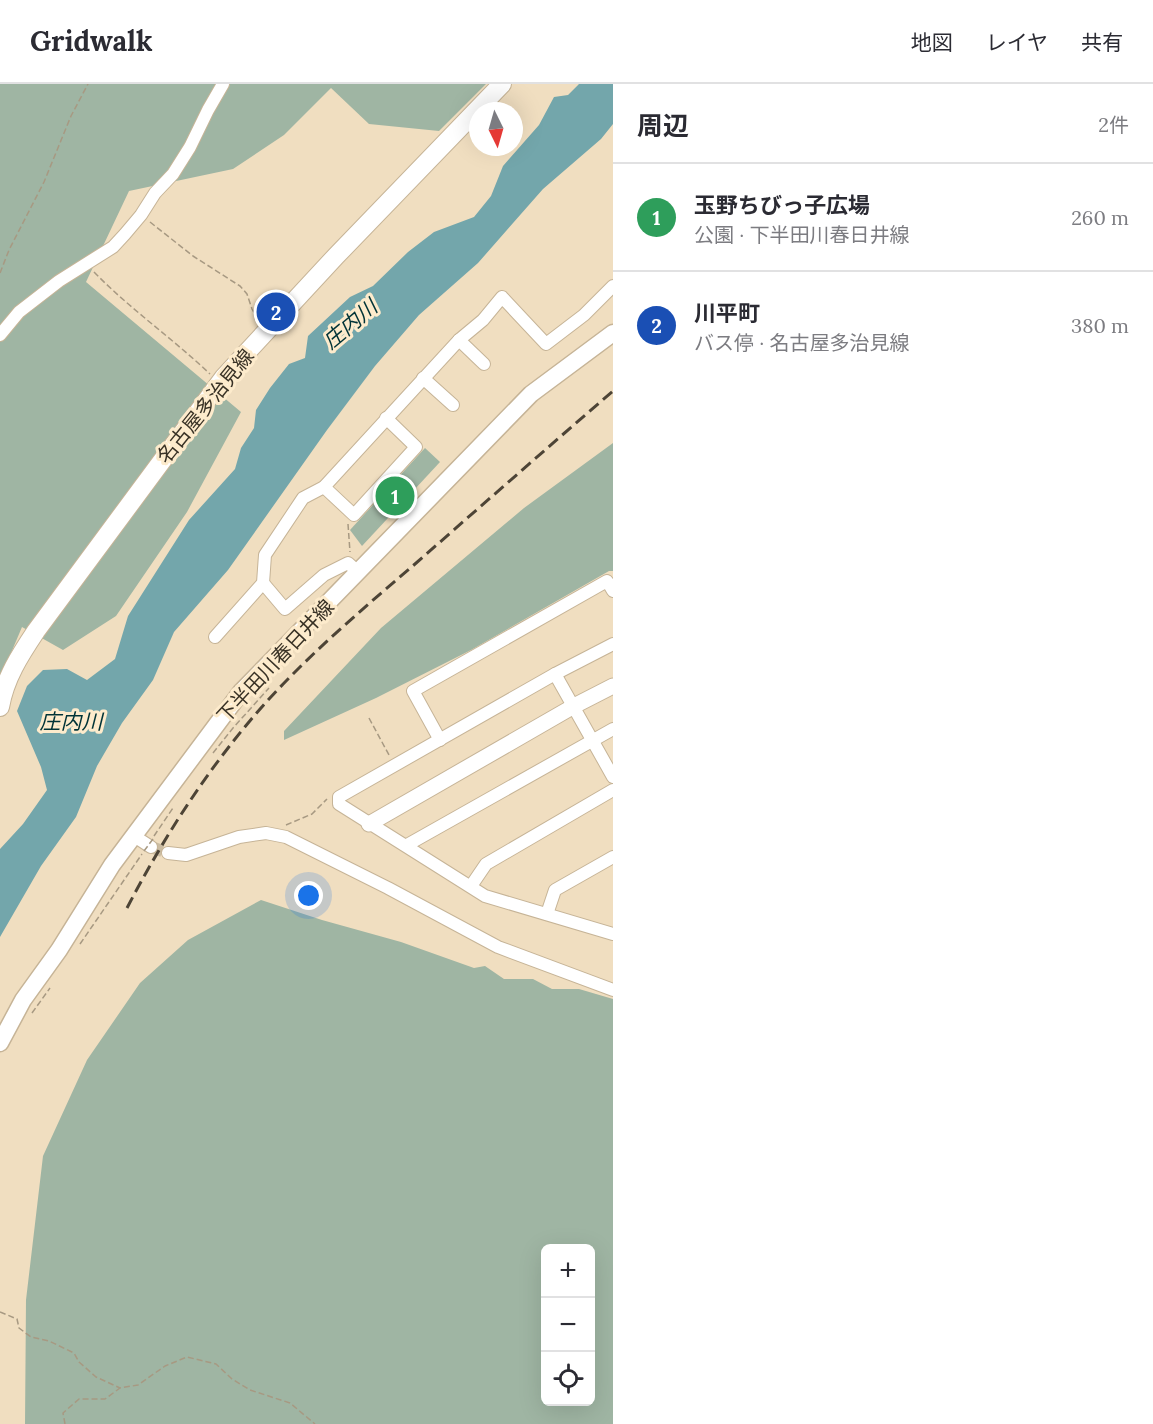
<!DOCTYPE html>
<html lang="ja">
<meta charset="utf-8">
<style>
:root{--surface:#fff;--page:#f7f7f7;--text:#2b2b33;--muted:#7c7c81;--line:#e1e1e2;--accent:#2563eb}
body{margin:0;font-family:Lora,"Noto Sans JP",serif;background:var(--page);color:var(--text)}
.controls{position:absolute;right:18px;bottom:18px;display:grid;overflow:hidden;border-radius:9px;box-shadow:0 6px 24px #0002}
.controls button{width:54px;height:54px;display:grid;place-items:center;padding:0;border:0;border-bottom:2px solid var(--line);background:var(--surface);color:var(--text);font:30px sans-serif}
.compass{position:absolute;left:469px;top:18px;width:54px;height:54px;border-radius:50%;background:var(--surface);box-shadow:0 6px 24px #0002;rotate:175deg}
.you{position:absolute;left:309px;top:812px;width:21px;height:21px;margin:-15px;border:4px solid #fff;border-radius:50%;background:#1a73e8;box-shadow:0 0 0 9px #1a73e833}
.badge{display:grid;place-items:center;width:39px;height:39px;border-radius:50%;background:var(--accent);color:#fff;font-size:20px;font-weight:700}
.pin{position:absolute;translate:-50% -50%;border:3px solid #fff;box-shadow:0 2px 6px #0006}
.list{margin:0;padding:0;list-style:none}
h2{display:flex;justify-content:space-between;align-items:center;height:78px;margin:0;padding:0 24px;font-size:26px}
h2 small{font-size:20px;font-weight:400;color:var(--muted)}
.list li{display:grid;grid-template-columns:39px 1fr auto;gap:18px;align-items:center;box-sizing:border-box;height:108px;padding:0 24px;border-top:2px solid var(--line)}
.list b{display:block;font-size:22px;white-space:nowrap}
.list p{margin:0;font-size:20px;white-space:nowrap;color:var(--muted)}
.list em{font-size:20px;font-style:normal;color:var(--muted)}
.icon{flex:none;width:33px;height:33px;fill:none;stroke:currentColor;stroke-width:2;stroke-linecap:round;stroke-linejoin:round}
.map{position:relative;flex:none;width:613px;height:1340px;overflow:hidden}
header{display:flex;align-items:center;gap:36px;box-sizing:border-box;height:84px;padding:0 30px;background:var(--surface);border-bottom:2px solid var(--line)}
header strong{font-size:28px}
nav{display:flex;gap:33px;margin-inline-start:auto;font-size:21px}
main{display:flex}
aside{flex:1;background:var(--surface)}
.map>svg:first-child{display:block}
.green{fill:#9fb5a3;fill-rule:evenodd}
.water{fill:#73a6ab}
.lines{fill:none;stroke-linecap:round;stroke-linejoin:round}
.minor-tunnel{stroke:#cbbca1;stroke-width:12;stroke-dasharray:12 6;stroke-linecap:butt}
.minor-casing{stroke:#c6b497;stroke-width:14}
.tertiary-casing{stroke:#c6b497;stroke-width:17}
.secondary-casing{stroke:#c6b497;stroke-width:19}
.primary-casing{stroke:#c6b497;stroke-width:20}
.path{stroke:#a79982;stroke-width:1.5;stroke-dasharray:6 3;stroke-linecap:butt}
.minor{stroke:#fff;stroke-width:12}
.tertiary{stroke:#fff;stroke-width:15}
.secondary{stroke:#fff;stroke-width:16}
.primary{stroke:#fff;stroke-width:18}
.rail{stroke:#4d4436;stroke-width:3;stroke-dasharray:12 6;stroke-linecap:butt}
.path-bridge{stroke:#a79982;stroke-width:1.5;stroke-dasharray:6 3;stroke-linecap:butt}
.labels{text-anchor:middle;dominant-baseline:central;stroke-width:6;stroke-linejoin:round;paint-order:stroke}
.street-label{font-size:20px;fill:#393226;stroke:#fdebcc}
.water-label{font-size:21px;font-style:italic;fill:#003337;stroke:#fdebcc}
</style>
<header>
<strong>Gridwalk</strong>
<nav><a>地図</a><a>レイヤ</a><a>共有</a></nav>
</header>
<main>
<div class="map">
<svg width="613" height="1340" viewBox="0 0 613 1340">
<rect width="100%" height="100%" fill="#f0dec0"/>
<!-- green -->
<g class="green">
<path d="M0 0H486L439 47 369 40 331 4 284 51 233 85 129 107 86 198 241 328 187 428 116 532 63 566 22 543 0 595Z"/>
<path d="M613 359V487H609L471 566 376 614 284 656V647L381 544 524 424Z"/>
<path d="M425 364 440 378 362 462 350 446Z"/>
<path d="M261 816 322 836 401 858 474 884 485 882 504 895H533L552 905H579L613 915V1340H25L26 1216 43 1072 87 976 140 899 188 856ZM546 1164H590V1318H546Z"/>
</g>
<!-- water -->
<path class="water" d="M579 0H613V40L601 55 543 105 478 179 419 231 375 282 327 346 228 486 174 548 153 596 122 639 97 682 76 733 41 782 0 853V765L23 740 47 706 41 683 17 627 27 602 43 586 67 585 87 596 115 575 128 532 189 436 235 385 241 364 254 344 256 326 270 304 289 280 305 274 308 252 350 213 373 202 408 168 434 148 474 133 491 112 503 82 539 41 554 13 568 11Z"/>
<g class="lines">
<!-- minor-tunnel -->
<path class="minor-tunnel" d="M151 763 168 769"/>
<defs>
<g id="minor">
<path d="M0 251 19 228 59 197 113 163 125 150 141 131 155 109 173 90 190 63 208 26 223 0"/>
<path d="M459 256 484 280"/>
<path d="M423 294 453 321"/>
<path d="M324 403 354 431 416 363 386 334"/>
<path d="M263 499 285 525 324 491 348 479 358 488"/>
<path d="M215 553 263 499 265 471 303 414 324 403 459 256 483 236 502 213 546 260 584 231 613 202"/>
<path d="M613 560 555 590 339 713V720L485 812 613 850"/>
<path d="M555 590 613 693"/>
<path d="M440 656 413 607 607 497 613 507"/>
<path d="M134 752 151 763"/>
<path d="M407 761 613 645"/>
<path d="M168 769 186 771 239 753 266 749 286 753 388 804 498 863 613 906"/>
<path d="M471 802 486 780 613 706"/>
<path d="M547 830 555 806 613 773"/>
</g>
<path id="tertiary" d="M369 740 574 622 613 602"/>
<path id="secondary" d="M0 959 23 916 59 866 112 781 241 608 531 310 613 249"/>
<path id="primary" d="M0 623C5 594 20 571 36 547L224 293 336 172 502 0"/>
</defs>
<!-- minor casing -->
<use href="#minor" class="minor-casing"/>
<!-- tertiary casing -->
<use href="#tertiary" class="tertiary-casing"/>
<!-- secondary casing -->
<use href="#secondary" class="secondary-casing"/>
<!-- primary casing -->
<use href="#primary" class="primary-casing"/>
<!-- path -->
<g class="path">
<path d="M150 138 193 172 240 202 247 210 252 225 257 234"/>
<path d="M94 188C130 225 172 254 210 290"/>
<path d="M0 189 9 166 44 98 71 32 88 0"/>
<path d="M348 440 350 468"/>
<path d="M369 634 389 671"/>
<path d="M213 669 233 644 269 604"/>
<path d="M286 741 312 730 327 715"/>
<path d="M154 752 173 724"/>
<path d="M80 860 142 770"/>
<path d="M32 929 50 904"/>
<path d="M0 1228 17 1235 19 1244 31 1253 49 1257 74 1269 79 1278 96 1293 120 1304"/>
<path d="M65 1340 63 1329 79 1315H105L120 1304 138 1301 165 1282 187 1273 216 1280 232 1295 250 1306 290 1319 315 1340"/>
</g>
<!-- minor -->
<use href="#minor" class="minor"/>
<!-- tertiary -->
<use href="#tertiary" class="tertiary"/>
<!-- secondary -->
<use href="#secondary" class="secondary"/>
<!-- primary -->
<use href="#primary" class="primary"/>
<!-- rail -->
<path class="rail" d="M127 824C166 749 212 678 269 615 314 566 365 523 415 480 481 422 547 364 613 307"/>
<!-- path-bridge -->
<path class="path-bridge" d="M144 767 153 755"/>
</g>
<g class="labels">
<!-- street labels -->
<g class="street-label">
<text transform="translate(205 322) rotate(-51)">名古屋多治見線</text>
<text transform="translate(275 577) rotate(-47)">下半田川春日井線</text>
</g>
<!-- water labels -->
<g class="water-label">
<text transform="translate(350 240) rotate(-40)">庄内川</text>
<text x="71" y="637">庄内川</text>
</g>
</g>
</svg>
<div class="controls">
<button>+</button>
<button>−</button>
<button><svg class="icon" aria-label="locate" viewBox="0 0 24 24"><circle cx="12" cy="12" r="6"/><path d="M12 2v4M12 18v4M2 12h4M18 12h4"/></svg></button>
</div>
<svg class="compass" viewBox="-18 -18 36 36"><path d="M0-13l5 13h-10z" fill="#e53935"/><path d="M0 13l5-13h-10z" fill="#7c7c81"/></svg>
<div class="you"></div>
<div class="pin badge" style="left:395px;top:412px;background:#2e9e5b">1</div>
<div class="pin badge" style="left:276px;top:228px;background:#1a4fb4">2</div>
</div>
<aside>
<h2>周辺<small>2件</small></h2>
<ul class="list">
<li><span class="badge" style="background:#2e9e5b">1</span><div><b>玉野ちびっ子広場</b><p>公園 · 下半田川春日井線</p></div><em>260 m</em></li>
<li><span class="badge" style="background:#1a4fb4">2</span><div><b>川平町</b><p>バス停 · 名古屋多治見線</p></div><em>380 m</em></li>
</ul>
</aside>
</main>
